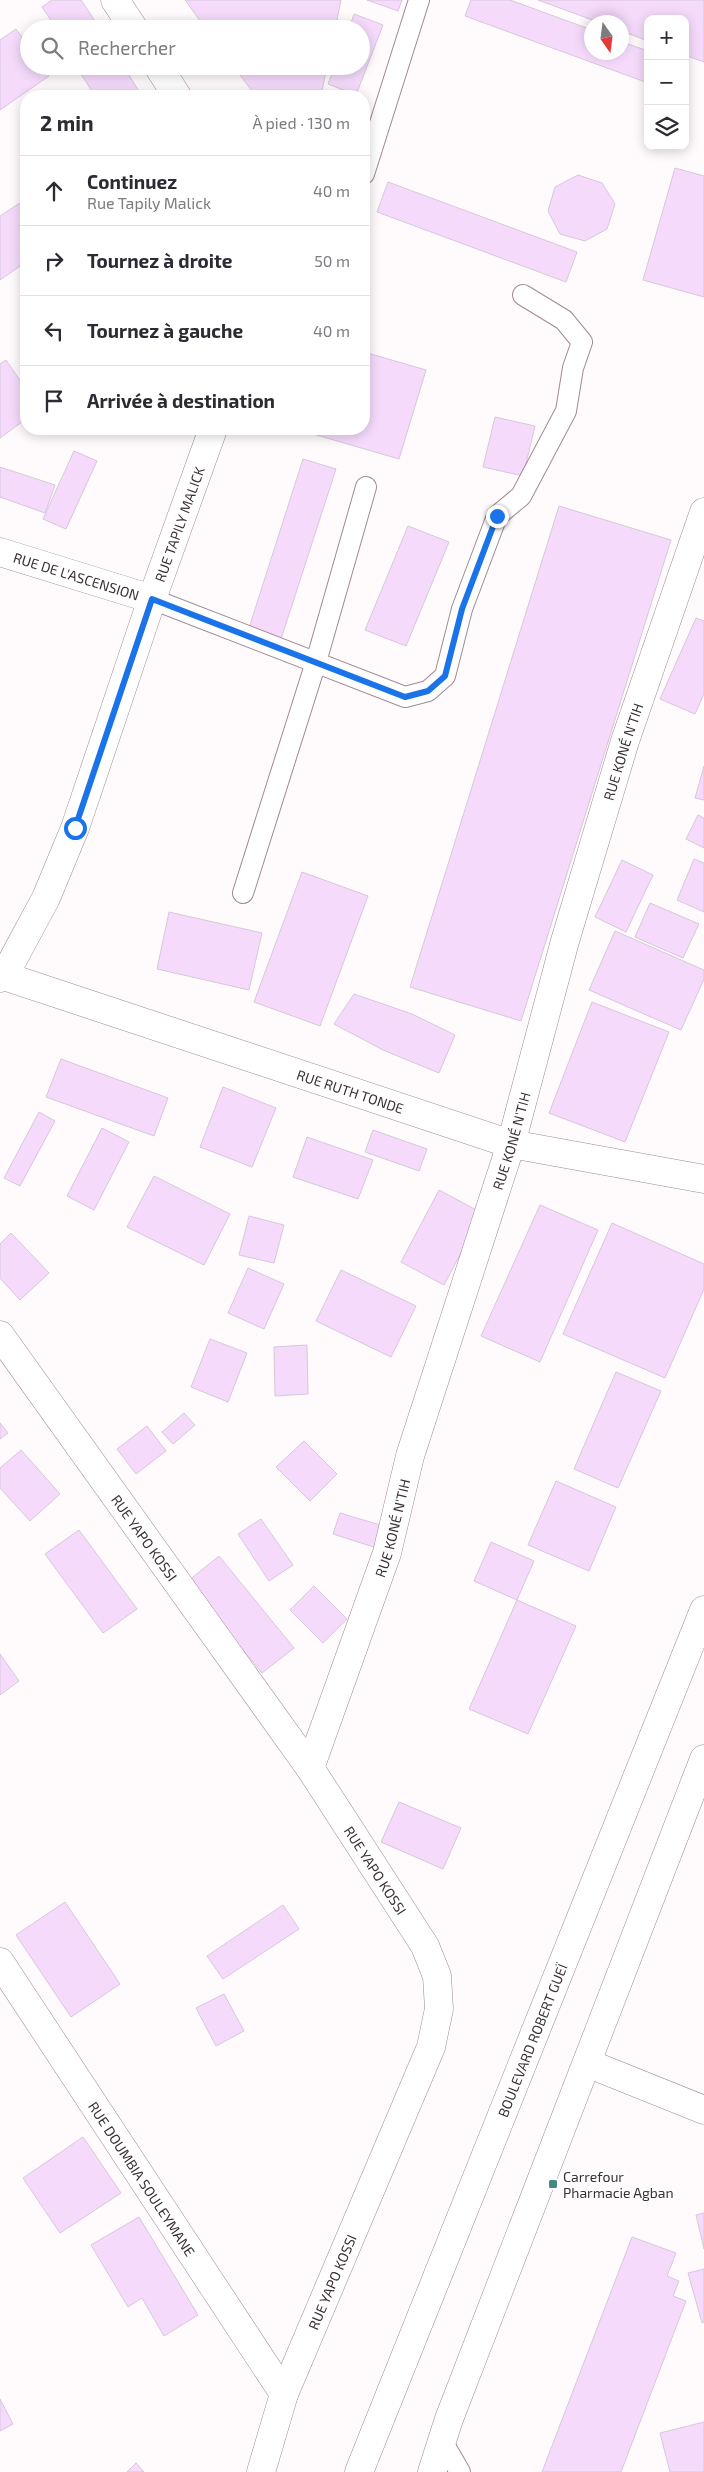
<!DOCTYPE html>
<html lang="fr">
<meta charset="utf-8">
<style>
:root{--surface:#fff;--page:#f7f7f7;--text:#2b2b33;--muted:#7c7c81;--line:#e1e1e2}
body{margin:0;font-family:"Exo 2",sans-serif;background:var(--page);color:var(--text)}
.controls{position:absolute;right:15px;top:15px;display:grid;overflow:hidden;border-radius:10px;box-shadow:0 2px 12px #0003}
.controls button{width:45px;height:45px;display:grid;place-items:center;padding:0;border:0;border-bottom:1px solid var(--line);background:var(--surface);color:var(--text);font:25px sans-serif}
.compass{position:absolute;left:584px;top:15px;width:45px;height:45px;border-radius:50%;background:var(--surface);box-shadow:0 2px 12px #0003;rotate:166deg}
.stop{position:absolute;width:15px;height:15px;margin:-11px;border:4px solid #1a73e8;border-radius:50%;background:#fff}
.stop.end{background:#1a73e8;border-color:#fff;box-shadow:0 1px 5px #0008}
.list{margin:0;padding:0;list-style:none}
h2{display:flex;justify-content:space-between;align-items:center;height:65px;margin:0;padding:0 20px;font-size:21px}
h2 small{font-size:16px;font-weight:400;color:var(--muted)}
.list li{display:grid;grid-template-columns:32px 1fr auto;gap:15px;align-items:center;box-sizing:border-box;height:70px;padding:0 20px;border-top:1px solid var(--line)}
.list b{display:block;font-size:19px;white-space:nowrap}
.list p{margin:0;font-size:16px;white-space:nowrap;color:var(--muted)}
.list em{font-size:16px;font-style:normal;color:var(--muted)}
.icon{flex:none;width:28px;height:28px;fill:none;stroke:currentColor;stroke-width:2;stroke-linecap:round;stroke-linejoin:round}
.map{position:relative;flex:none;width:704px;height:2472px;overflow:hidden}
.search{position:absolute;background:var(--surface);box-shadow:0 2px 12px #0003;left:20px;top:20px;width:350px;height:55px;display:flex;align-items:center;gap:12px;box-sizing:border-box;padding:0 18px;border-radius:28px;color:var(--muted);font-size:19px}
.panel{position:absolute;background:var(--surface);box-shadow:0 2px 12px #0003;left:20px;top:90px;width:350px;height:345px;border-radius:20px}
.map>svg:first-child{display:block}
.building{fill:#f5dafc;stroke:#d6c8da}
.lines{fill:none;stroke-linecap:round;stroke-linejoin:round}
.lane-casing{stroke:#a18b93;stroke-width:22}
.street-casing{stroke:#a18b93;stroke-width:29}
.secondary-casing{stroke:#a18b93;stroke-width:29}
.lane{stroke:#fff;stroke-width:20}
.street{stroke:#fff;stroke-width:28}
.secondary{stroke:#fff;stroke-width:28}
.route{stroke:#1a73e8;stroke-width:6}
.poi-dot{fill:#458a7f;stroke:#fff;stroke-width:2}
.labels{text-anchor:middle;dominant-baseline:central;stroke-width:5;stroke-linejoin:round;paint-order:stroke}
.street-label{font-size:14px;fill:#3a3134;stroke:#fff}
.poi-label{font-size:14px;fill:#3a3134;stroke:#fff;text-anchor:start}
</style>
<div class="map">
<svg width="704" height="2472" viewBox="0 0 704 2472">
<rect width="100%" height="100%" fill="#fffafc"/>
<!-- building -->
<g class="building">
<path d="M52 0H81L97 24 89 29H57L42 7Z"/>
<path d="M185 0H341L335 29H206Z"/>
<path d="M367 0H402L398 11Z"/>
<path d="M471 0H510L592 30V52H622V42L648 51V83L465 16Z"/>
<path d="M538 0H704V62L685 55V19H648V41L622 31V22H598Z"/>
<path d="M354 14 383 25 356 95 328 84 335 66H361V29H349Z"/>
<path d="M16 29 29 47V66H42L49 76 0 110V40Z"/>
<path d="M76 66H123L142 96H95Z"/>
<path d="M233 66H327L321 96H256Z"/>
<path d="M675 168 704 176V297L643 280Z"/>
<path d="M578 175 602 183 615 204 607 229 585 241 560 234 548 211 555 187Z"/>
<path d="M388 182 577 252 566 282 377 212Z"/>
<path d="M26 199V262L0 280V216Z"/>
<path d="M364 352 426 370 399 459 296 429H364Z"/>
<path d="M6 360 26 389V419L0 438V364Z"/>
<path d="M495 417 535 426 523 476 483 467Z"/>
<path d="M74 451 97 461 66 529 43 519Z"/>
<path d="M303 459 336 469 281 639 249 628Z"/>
<path d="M0 467 55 485 45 513 0 497Z"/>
<path d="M559 506 671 540 521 1021 410 987Z"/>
<path d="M408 526 449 542 406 646 365 630Z"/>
<path d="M696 618 704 621V694L695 714 660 699Z"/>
<path d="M704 766V800L695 798Z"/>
<path d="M698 815 704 818V848L686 839Z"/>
<path d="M694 859 704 863V912L677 900Z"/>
<path d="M622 860 653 875 626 932 595 917Z"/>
<path d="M302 872 368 896 320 1026 254 1002Z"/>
<path d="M650 903 699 924 683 958 635 937Z"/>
<path d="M169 912 262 933 249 990 157 969Z"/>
<path d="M615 931 704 970V979L681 1030 589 990Z"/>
<path d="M354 994 412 1014 455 1035 439 1073 383 1050 334 1024Z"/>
<path d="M592 1002 669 1032 625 1142 549 1113Z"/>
<path d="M61 1059 168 1098 154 1136 46 1097Z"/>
<path d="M223 1087 276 1108 252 1167 200 1147Z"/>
<path d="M39 1112 55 1121 20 1186 4 1178Z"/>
<path d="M102 1128 129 1142 94 1210 67 1196Z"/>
<path d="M373 1130 427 1149 419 1171 365 1152Z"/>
<path d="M307 1137 373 1160 358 1199 293 1177Z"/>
<path d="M154 1176 230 1214 204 1265 127 1227Z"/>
<path d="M439 1190 482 1213 444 1285 401 1262Z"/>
<path d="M540 1205 598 1230 540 1362 481 1336Z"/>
<path d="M249 1216 284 1225 274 1263 239 1255Z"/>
<path d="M612 1223 704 1264V1289L665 1378 563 1334Z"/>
<path d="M11 1233 49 1273 20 1300 0 1278V1244Z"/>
<path d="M248 1268 284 1284 264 1329 228 1313Z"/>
<path d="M341 1270 416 1306 391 1357 316 1321Z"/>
<path d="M210 1339 247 1353 228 1402 191 1387Z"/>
<path d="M307 1345 308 1394 275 1396 274 1347Z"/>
<path d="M616 1372 661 1391 618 1488 574 1469Z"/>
<path d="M184 1413 195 1425 173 1444 162 1432Z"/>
<path d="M0 1423 8 1433 0 1439Z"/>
<path d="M147 1426 166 1451 136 1474 117 1449Z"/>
<path d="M304 1441 337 1474 310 1501 276 1467Z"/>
<path d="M21 1450 60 1494 30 1521 0 1488V1468Z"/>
<path d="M556 1481 616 1507 589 1571 528 1545Z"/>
<path d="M340 1513 387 1527 380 1549 333 1534Z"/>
<path d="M261 1519 293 1565 269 1581 238 1534Z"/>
<path d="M79 1530 137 1609 103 1633 45 1554Z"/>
<path d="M491 1542 534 1561 517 1600 474 1581Z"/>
<path d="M219 1556 294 1648 262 1673 187 1582Z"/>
<path d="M314 1586 347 1619 323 1643 290 1610Z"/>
<path d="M517 1600 576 1626 528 1734 469 1709Z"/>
<path d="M0 1654 19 1681 0 1695Z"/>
<path d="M399 1802 461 1828 443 1869 381 1842Z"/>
<path d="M65 1902 120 1984 71 2017 16 1935Z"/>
<path d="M283 1905 299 1929 223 1979 207 1956Z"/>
<path d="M224 1994 244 2031 216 2046 196 2008Z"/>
<path d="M83 2137 121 2193 60 2233 23 2178Z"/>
<path d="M704 2213V2249L696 2215Z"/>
<path d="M139 2217 198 2315 164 2336 142 2298 128 2307 91 2245Z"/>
<path d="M632 2237 676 2253 667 2276 679 2281 673 2296 686 2301 621 2472H542Z"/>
<path d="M704 2269V2322L702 2323 688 2273Z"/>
<path d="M0 2399 13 2424 0 2431Z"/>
<path d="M704 2422V2472H670L660 2433Z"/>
<path d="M136 2463 144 2472H127Z"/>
</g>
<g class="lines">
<defs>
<g id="lane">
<path d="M364 174 419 0"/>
<path d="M152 599 405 697 428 691 445 676 462 609 497 516 521 496 566 411 573 368 582 342 564 320 523 295"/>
<path d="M243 893 316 662 366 487"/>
<path d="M442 2441 460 2472"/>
</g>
<g id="street">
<path d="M115 0 134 29"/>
<path d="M158 66 177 96"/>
<path id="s1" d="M0 552 152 599"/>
<path id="s2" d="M4 976 511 1144 704 1179"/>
<path id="s3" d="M0 978 4 976 46 898 75 828 152 599 213 429"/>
<path id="s4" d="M0 1335 310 1768 425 1946 437 1976 439 2009 431 2047 284 2394 261 2472"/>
<path id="s5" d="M310 1768 387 1553 410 1456 511 1144 565 941 625 741 704 512"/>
<path id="s6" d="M0 1962 284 2394"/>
<path d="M587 2063 704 2110"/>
</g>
<g id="secondary">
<path id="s7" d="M359 2472 704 1610"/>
<path d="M432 2472 449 2419 704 1759"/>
</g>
</defs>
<!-- lane casing -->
<use href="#lane" class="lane-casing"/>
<!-- street casing -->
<use href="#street" class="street-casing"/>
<!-- secondary casing -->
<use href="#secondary" class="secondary-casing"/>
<!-- lane -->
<use href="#lane" class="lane"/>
<!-- street -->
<use href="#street" class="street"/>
<!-- secondary -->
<use href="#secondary" class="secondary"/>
</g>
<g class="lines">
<!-- route -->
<path class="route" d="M75 828 152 599 405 697 428 691 445 676 462 609 497 516"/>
</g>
<!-- markers -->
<rect class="poi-dot" x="548" y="2179" width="10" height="10" rx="2.5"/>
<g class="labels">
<!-- street labels -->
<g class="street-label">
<text stroke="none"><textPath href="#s3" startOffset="490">RUE TAPILY MALICK</textPath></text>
<text stroke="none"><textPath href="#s1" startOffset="80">RUE DE L'ASCENSION</textPath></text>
<text stroke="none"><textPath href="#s5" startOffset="1064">RUE KONÉ N'TIH</textPath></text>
<text stroke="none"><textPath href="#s2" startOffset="365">RUE RUTH TONDE</textPath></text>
<text stroke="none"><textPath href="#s5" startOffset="659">RUE KONÉ N'TIH</textPath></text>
<text stroke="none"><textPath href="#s5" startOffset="254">RUE KONÉ N'TIH</textPath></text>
<text stroke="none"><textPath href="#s4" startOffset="249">RUE YAPO KOSSI</textPath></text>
<text stroke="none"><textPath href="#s4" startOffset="654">RUE YAPO KOSSI</textPath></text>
<text stroke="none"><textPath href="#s7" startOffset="465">BOULEVARD ROBERT GUEÏ</textPath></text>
<text stroke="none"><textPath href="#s6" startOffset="259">RUE DOUMBIA SOULEYMANE</textPath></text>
<text transform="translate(332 2282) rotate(-67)">RUE YAPO KOSSI</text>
</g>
<!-- poi labels -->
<g class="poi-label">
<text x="563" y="2176">Carrefour<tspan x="563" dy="16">Pharmacie Agban</tspan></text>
</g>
</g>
</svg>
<div class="controls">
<button>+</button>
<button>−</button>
<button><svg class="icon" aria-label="layers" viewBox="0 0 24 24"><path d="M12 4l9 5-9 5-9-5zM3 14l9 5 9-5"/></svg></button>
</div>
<svg class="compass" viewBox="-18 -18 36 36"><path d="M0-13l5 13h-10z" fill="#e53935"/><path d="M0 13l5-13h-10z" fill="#7c7c81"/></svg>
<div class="stop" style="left:75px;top:828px"></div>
<div class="stop end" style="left:497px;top:516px"></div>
<div class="search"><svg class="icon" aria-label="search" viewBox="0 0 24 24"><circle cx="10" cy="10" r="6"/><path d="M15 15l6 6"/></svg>Rechercher</div>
<section class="panel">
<h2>2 min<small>À pied · 130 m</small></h2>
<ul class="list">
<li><svg class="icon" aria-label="ahead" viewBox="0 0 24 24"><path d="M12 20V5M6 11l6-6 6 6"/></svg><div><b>Continuez</b><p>Rue Tapily Malick</p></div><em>40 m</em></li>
<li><svg class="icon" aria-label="right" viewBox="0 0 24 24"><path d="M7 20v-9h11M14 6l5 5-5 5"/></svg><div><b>Tournez à droite</b></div><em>50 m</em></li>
<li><svg class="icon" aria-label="left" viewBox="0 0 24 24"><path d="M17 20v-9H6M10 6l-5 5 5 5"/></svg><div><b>Tournez à gauche</b></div><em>40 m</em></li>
<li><svg class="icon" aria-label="arrive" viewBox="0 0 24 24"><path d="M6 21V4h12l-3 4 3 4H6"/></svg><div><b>Arrivée à destination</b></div></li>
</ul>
</section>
</div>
